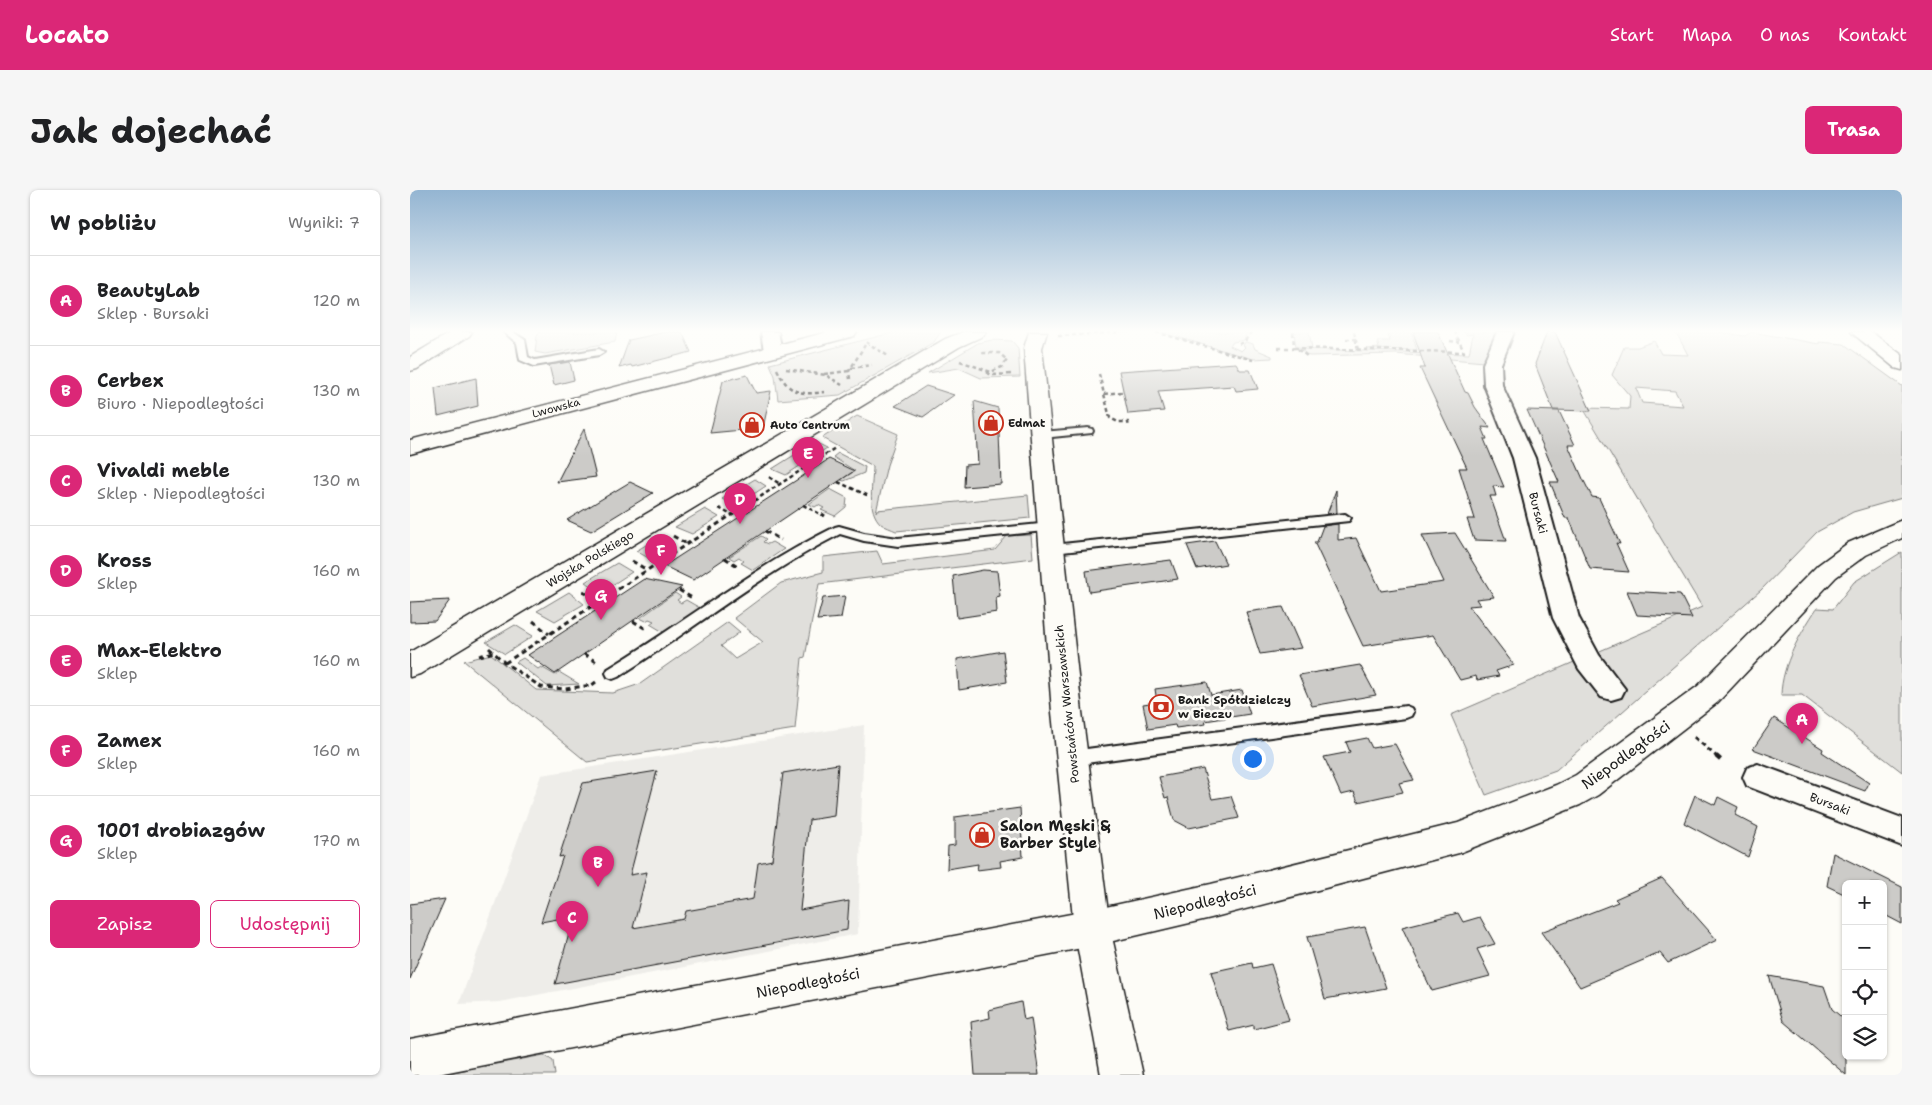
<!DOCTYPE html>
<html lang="pl">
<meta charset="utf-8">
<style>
:root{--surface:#fff;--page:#f6f6f6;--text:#202124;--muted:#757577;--line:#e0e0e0;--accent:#db2777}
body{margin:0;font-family:"Shantell Sans",sans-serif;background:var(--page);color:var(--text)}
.controls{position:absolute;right:15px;bottom:15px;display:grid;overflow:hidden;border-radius:8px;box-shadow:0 1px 4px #0004}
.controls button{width:45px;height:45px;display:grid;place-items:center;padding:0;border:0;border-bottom:1px solid var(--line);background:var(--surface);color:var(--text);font:25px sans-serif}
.you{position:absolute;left:842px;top:568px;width:18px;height:18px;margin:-12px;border:4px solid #fff;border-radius:50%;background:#1a73e8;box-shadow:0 0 0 8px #1a73e833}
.badge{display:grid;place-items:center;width:32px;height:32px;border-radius:50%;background:var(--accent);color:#fff;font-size:16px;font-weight:700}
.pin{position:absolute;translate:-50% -41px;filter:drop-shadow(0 1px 2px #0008)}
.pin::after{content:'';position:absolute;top:26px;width:18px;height:15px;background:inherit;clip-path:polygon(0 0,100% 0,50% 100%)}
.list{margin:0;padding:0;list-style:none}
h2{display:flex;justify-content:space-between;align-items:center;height:65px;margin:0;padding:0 20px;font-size:21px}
h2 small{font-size:16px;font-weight:400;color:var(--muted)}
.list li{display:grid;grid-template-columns:32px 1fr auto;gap:15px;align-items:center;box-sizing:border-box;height:90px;padding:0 20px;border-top:1px solid var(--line)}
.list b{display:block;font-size:19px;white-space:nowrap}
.list p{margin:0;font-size:16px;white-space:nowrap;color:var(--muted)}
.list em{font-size:16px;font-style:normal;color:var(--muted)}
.actions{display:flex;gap:10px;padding:15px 20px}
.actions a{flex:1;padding:11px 0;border:1px solid var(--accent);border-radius:8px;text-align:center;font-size:18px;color:var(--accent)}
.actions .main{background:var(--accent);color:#fff}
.icon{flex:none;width:28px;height:28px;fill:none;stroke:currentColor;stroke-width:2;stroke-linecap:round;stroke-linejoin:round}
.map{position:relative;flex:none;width:1492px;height:885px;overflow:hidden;border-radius:8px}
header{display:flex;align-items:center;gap:30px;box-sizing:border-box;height:70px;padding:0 25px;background:var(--accent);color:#fff}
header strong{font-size:24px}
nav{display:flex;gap:28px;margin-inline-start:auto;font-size:18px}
.intro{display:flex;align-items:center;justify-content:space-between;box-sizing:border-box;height:120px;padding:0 30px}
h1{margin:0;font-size:35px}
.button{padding:12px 22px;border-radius:8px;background:var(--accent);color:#fff;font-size:18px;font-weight:700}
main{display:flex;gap:30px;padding:0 30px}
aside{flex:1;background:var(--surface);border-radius:8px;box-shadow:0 1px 4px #0004}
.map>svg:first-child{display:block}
.built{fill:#eeede9}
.green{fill:#e0dfdb;stroke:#7e7e7c;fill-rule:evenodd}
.building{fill:#cccbc8;stroke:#1c1c1c}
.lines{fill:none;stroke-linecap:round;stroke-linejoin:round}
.service-casing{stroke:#1c1c1c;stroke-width:4}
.minor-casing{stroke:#1c1c1c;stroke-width:4}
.tertiary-casing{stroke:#1c1c1c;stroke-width:3}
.secondary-casing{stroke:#1c1c1c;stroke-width:3}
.path-far2{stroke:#1c1c1c;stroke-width:2.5;stroke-dasharray:4 3;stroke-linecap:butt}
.path-far1{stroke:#1c1c1c;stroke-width:3;stroke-dasharray:5 4;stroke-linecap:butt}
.path{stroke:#1c1c1c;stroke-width:4.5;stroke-dasharray:6 5;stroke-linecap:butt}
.service{fill:#fdfcf7;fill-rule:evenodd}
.minor{fill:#fdfcf7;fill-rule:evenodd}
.tertiary{fill:#fdfcf7;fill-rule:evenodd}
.secondary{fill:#fdfcf7;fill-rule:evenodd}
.labels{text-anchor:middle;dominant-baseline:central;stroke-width:5;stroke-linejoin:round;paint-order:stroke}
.far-street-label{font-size:11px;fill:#1c1c1c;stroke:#fdfcf7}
.far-poi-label{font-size:11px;font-weight:bold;fill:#1c1c1c;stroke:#fdfcf7;text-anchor:start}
.street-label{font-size:12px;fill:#1c1c1c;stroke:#fdfcf7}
.poi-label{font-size:12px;font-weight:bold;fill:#1c1c1c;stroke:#fdfcf7;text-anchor:start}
.near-street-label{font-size:15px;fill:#1c1c1c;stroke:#fdfcf7}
.near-poi-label{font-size:15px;font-weight:bold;fill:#1c1c1c;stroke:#fdfcf7;text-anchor:start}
</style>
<header>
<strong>Locato</strong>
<nav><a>Start</a><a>Mapa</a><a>O nas</a><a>Kontakt</a></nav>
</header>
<div class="intro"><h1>Jak dojechać</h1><a class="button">Trasa</a></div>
<main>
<aside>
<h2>W pobliżu<small>Wyniki: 7</small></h2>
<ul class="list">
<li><span class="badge">A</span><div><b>BeautyLab</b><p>Sklep · Bursaki</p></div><em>120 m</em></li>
<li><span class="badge">B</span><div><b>Cerbex</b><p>Biuro · Niepodległości</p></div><em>130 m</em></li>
<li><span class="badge">C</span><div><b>Vivaldi meble</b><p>Sklep · Niepodległości</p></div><em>130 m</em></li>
<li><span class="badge">D</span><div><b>Kross</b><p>Sklep</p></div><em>160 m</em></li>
<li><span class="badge">E</span><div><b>Max-Elektro</b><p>Sklep</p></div><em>160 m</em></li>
<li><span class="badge">F</span><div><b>Zamex</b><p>Sklep</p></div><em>160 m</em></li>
<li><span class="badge">G</span><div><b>1001 drobiazgów</b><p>Sklep</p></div><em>170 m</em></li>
</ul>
<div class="actions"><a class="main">Zapisz</a><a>Udostępnij</a></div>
</aside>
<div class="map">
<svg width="1492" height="885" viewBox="0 0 1492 885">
<rect width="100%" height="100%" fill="#fdfcf7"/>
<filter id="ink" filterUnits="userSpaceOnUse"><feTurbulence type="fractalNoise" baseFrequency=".02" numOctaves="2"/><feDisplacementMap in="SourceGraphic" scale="10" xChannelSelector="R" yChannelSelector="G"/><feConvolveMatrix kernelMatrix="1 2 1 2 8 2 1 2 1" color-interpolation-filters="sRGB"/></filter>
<g filter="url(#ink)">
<!-- built -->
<g class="built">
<path d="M650 142H739L645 149Z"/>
<path d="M454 535 448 744 90 812 49 814 131 585Z"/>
</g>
<!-- green -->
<g class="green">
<path d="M130 142H207L205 152 135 164 125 162 127 146Z"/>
<path d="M485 142H529L530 143 524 152 430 205 368 210 365 186 360 174Z"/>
<path d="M749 142H837L834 150 823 152 820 156 831 161 835 157 833 156 835 152 843 154 845 159 862 166V168L843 169Z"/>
<path d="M884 142H899L902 158 886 157Z"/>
<path d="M977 142H1001L1007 160 957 159 969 158 967 151H980Z"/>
<path d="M1053 142H1085L1074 172 986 164 899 166 890 159 1059 164 1063 144 1057 145Z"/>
<path d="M1266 142H1309L1335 146 1342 142 1409 154V152L1434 154 1492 196V308L1443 322 1407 342 1351 400 1146 580 1076 605 1041 525 1292 417 1173 218 1219 219 1220 206 1202 185 1214 157H1228L1244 151 1251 164 1278 165ZM1226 198 1265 201 1273 216 1232 213Z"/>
<path d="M582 150 602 151 608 158 610 187 571 188 549 178 518 183 568 153Z"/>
<path d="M447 226 488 244 477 275 466 322 467 320 618 305 620 328 486 341C482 339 475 337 471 334 456 320 463 294 463 276L412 248Z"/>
<path d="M405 252 417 258 376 285 362 279Z"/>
<path d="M428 263 455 277 454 283 434 291 431 290 445 281 423 267Z"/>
<path d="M345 289 356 296 327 315 324 316 312 309Z"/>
<path d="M420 299 437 308 436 317 425 326 411 320 414 318 408 315 405 317 399 314Z"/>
<path d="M295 319 309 327 282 344 265 337Z"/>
<path d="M621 345 623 368 409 394 395 467 392 468 385 539 177 572 54 471 81 464 126 500 203 503 230 494 318 432 330 442 311 456 325 469 353 452 324 428 371 393 413 382V367L467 361 473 374 585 360 597 346Z"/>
<path d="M351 346 356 349 353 352 358 354 362 352 374 359 343 380 331 373 334 371 329 367 324 370 319 367Z"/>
<path d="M249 347 262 357 242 370 226 361Z"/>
<path d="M1492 362V582L1392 505H1371C1372 474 1390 444 1407 418L1423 419 1444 392Z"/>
<path d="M207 373 222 382 190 403 175 392Z"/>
<path d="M159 402 174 414 145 431 127 421Z"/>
<path d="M265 403 271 407 267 410 271 413 276 410 290 418 255 443 240 434 244 431 239 429 236 431 230 428Z"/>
<path d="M105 435 123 446 95 464 76 452Z"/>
<path d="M113 468 128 479 131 477 145 485 149 482 169 494 137 496 106 472Z"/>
<path d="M134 865 143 871 145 885H28Z"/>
</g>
<!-- building -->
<g class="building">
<path d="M256 142H272L281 162 222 177 221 175 209 178 219 150Z"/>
<path d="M1003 142H1028L1055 202 1058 203 1065 217 1080 238 1072 237 1077 249H1074L1094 297 1083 296 1086 306H1080L1096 351 1064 350 1057 329H1065L1049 278H1057L1010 178H1015Z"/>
<path d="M1137 142H1145L1181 221 1143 220 1125 174Z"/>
<path d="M160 172 164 190 144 195 139 175Z"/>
<path d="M826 173 830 180H840L848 199 826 201 824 196 748 201 754 221 718 224 709 181Z"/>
<path d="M337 185 346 203 361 201 353 238 300 243 313 191Z"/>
<path d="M66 188 68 216 28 226 25 198Z"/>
<path d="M516 196 544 205 513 227 485 216Z"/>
<path d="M564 211 588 218 591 294 554 297 555 275 568 274Z"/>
<path d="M1117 220 1149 221 1165 255H1158L1173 289 1182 307 1189 308 1210 354 1206 353 1219 382 1180 379 1159 328H1155L1140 292H1149Z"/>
<path d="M174 239 186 287 147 292Z"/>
<path d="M419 269 444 281 283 390 254 376Z"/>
<path d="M220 292 243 303 181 341 157 330Z"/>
<path d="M926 300 927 323 917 324Z"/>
<path d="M928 334V350L946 348 971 401 1034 392 1012 345 1045 343 1084 407 1066 409 1070 415 1059 416 1104 475 1086 481 1089 486 1067 490 1066 486 1050 490 1023 445 953 456 904 352H907L913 336Z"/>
<path d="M805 351 816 374 787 379 777 355Z"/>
<path d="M761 370 768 389 679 402 676 381Z"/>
<path d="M573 380 587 381 590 406 586 407 587 422 547 428 543 386Z"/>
<path d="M234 389 272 397 145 484 118 465Z"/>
<path d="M1217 401 1270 404 1282 428 1227 425Z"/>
<path d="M435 406 431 428 407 430 413 408Z"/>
<path d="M40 410 25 431 0 432V412Z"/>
<path d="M873 417 891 458 850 464 836 422Z"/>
<path d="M593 461 597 492 549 500 547 469Z"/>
<path d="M950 475 966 505 902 516 889 485Z"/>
<path d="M797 492 801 505 832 500 840 524 795 531 796 534 766 538 765 535 738 539 733 514 747 512 745 499Z"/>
<path d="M1364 528 1413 559 1412 562 1459 593 1455 601 1343 559Z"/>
<path d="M957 548 962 558 985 554 1004 590 989 593 993 602 948 612 944 602 931 605 914 567 940 562 936 552Z"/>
<path d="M428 574 424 626 399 630 390 720 439 711 437 740 145 794 164 726 131 732 153 666 149 667 173 593 247 581 220 685 237 682 223 738 274 729 276 721 343 709 348 673 362 670 373 583Z"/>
<path d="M793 579 802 609 821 606 829 628 779 638 764 630 758 607 755 608 749 587Z"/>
<path d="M1285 605 1305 615 1308 607 1328 617 1325 625 1348 637 1338 667 1274 633Z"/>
<path d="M610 618 613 667 590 671 591 677 567 680 568 674 537 679 538 656 545 655V627Z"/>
<path d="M1423 663 1492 697V734L1473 724V694H1436V705L1417 696Z"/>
<path d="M1252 688 1307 750 1258 773 1250 763 1170 797 1131 742 1208 712 1205 709Z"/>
<path d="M35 709 0 789V714Z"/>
<path d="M1048 723 1053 732 1070 727 1085 754 1067 759 1080 786 1022 801 992 737Z"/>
<path d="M955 737 976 798 915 809 897 747Z"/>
<path d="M842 773 843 778 861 774 879 830 844 839V835L819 841 801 782Z"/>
<path d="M1359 786 1414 796 1422 819 1436 831V885L1373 831Z"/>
<path d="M611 812 614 830 621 828 629 885H565L561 832 580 828 579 820Z"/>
</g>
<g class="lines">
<defs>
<g id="service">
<path d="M94 142H103L115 150 118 167 125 170 189 159 194 162 189 165 124 176 110 170 107 153Z"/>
<path d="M678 238 682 239 683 241 682 243 632 248 627 245 632 242Z"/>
<path d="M935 324 941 328 939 331 643 363 637 359 643 355Z"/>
<path d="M640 333 646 337 644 340 488 356 454 351 430 344C351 384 283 440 208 487L203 489 198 487 196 483 198 479C274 433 344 377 425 337L429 336 454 343 488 348Z"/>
<path d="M996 516 1001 518 1003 522 1001 526 996 528 662 575 656 573 654 568 656 563 662 561Z"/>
</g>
<g id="minor">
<path d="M351 142H368L372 161 369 165 363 166 357 165 354 161Z"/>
<path d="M1087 142H1104L1091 174 1092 195 1125 268 1169 428 1189 465 1215 499 1211 507 1201 510 1191 507 1169 479 1143 428 1103 268 1074 195 1073 174Z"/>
<path d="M1348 574 1492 628V656L1337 596 1333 587 1337 578Z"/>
</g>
<g id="tertiary">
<path d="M418 142H447L444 146 0 264V250Z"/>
<path d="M553 142H576L573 146 549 157 10 484 0 487V462L535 149Z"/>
<path d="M619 142H637L632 158 672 522 700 738 733 885H691L664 738 642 522 614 158Z"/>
</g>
<g id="secondary">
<path d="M41 142H62L59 146 7 179 0 181V167Z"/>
<path d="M1441 142H1461L1492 165V180L1485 178Z"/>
<path d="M1492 330V348L1456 365 1426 387 1308 512 1188 605 1170 615 1049 663 801 728 682 756 23 885H0V849L682 720 801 694 1048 633 1146 595 1166 585 1288 496 1408 375 1438 353Z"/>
</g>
</defs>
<!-- service casing -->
<use href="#service" class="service-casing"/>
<!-- minor casing -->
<use href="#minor" class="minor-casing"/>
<!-- tertiary casing -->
<use href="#tertiary" class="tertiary-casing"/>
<!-- secondary casing -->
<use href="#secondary" class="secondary-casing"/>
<!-- path-far2 -->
<g class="path-far2">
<path d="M746 142 843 170"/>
<path d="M944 142 948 160"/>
<path d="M648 146 709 142"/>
<path d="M936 149H946"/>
<path d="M1040 151 1049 152"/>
<path d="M456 152 478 166"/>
<path d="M829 154 835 151 841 142"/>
<path d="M868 158H884L883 142"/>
<path d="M884 158 1054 162 1045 142"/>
<path d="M888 159 897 166"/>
<path d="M550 171 581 182 592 177 597 170 589 163H572"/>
<path d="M441 178 462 175"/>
<path d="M367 179C379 204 389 205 415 202"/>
<path d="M376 179 416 185 432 195"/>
<path d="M577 182 581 185 602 184"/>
<path d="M414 184 439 181"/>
<path d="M689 184 700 228 708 232H718L719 237"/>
<path d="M440 189 439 181 455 155"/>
<path d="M694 204 713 202"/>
<path d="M359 287 370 294"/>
<path d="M428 292 459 306"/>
<path d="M393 315 414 326"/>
<path d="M309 318 321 325"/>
<path d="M321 326 425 258"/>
</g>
<!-- path-far1 -->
<g class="path-far1">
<path d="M412 324 415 326"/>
<path d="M355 341 371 350"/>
<path d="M263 346 277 354"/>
<path d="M315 368 329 377"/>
<path d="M222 371 237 380"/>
<path d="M269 400 282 408"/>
<path d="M173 401 187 412"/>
<path d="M123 431 139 444"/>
<path d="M223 431 236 439"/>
<path d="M79 458 95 473 131 497 155 499 182 495 186 492"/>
<path d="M174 464 188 473"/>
<path d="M69 466 84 462"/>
<path d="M95 473 323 324"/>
<path d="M1284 547 1307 567"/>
</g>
<!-- path -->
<path class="path" d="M1306 566 1314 573"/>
<!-- service -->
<use href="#service" class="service"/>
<!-- minor -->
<use href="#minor" class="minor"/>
<!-- tertiary -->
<use href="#tertiary" class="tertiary"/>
<!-- secondary -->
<use href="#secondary" class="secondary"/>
</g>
</g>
<!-- sky -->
<linearGradient id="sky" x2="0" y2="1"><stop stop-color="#94b5d2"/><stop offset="0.53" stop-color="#fefefb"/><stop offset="1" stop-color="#fefefb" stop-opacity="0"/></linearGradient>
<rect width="1492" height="266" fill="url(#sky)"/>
<!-- icons -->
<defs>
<symbol id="shop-ring" viewBox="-11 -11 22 22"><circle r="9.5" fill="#fdfcf7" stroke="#c8321e" stroke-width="1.5"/><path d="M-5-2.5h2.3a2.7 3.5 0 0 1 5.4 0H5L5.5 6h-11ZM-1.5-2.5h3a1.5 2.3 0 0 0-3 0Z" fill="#c8321e"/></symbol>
<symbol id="bank-ring" viewBox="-11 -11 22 22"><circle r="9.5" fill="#fdfcf7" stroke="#c8321e" stroke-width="1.5"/><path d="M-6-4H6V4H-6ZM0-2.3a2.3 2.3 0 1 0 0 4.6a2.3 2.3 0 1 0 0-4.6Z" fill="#c8321e"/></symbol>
</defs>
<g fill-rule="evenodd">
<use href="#shop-ring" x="567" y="219" width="28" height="28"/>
<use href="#shop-ring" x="328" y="221" width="28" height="28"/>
<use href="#bank-ring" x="737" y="503" width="28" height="28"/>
<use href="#shop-ring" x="558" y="631" width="28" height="28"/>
</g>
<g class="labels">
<!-- far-street labels -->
<g class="far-street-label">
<text transform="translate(146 218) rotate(-15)">Lwowska</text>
</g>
<!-- far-poi labels -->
<g class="far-poi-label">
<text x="598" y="233">Edmat</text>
<text x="360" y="235">Auto Centrum</text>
</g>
<!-- street labels -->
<g class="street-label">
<text transform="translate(1128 323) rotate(75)">Bursaki</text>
<text transform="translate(180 369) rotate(-31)">Wojska Polskiego</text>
<text transform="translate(657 514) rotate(-96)">Powstańców Warszawskich</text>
<text transform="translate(1420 614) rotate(21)">Bursaki</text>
</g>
<!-- poi labels -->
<g class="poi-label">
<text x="768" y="510">Bank Spółdzielczy<tspan x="768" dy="14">w Bieczu</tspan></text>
</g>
<!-- near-street labels -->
<g class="near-street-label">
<text transform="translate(1216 565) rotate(-36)">Niepodległości</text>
<text transform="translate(795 712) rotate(-14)">Niepodległości</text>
<text transform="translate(398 793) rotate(-11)">Niepodległości</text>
</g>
<!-- near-poi labels -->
<g class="near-poi-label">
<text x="590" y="636">Salon Męski &amp;<tspan x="590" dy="17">Barber Style</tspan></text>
</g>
</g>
</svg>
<div class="controls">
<button>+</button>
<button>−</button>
<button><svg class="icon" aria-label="locate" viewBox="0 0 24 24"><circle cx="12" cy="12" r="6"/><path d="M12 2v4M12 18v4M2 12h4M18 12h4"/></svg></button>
<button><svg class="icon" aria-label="layers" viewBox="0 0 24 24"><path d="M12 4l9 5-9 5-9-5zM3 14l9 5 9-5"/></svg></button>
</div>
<div class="you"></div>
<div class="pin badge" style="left:1392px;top:554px">A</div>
<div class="pin badge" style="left:188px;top:697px">B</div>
<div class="pin badge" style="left:162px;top:752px">C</div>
<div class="pin badge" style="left:330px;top:334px">D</div>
<div class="pin badge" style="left:398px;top:288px">E</div>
<div class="pin badge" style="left:251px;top:385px">F</div>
<div class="pin badge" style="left:191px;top:430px">G</div>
</div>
</main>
